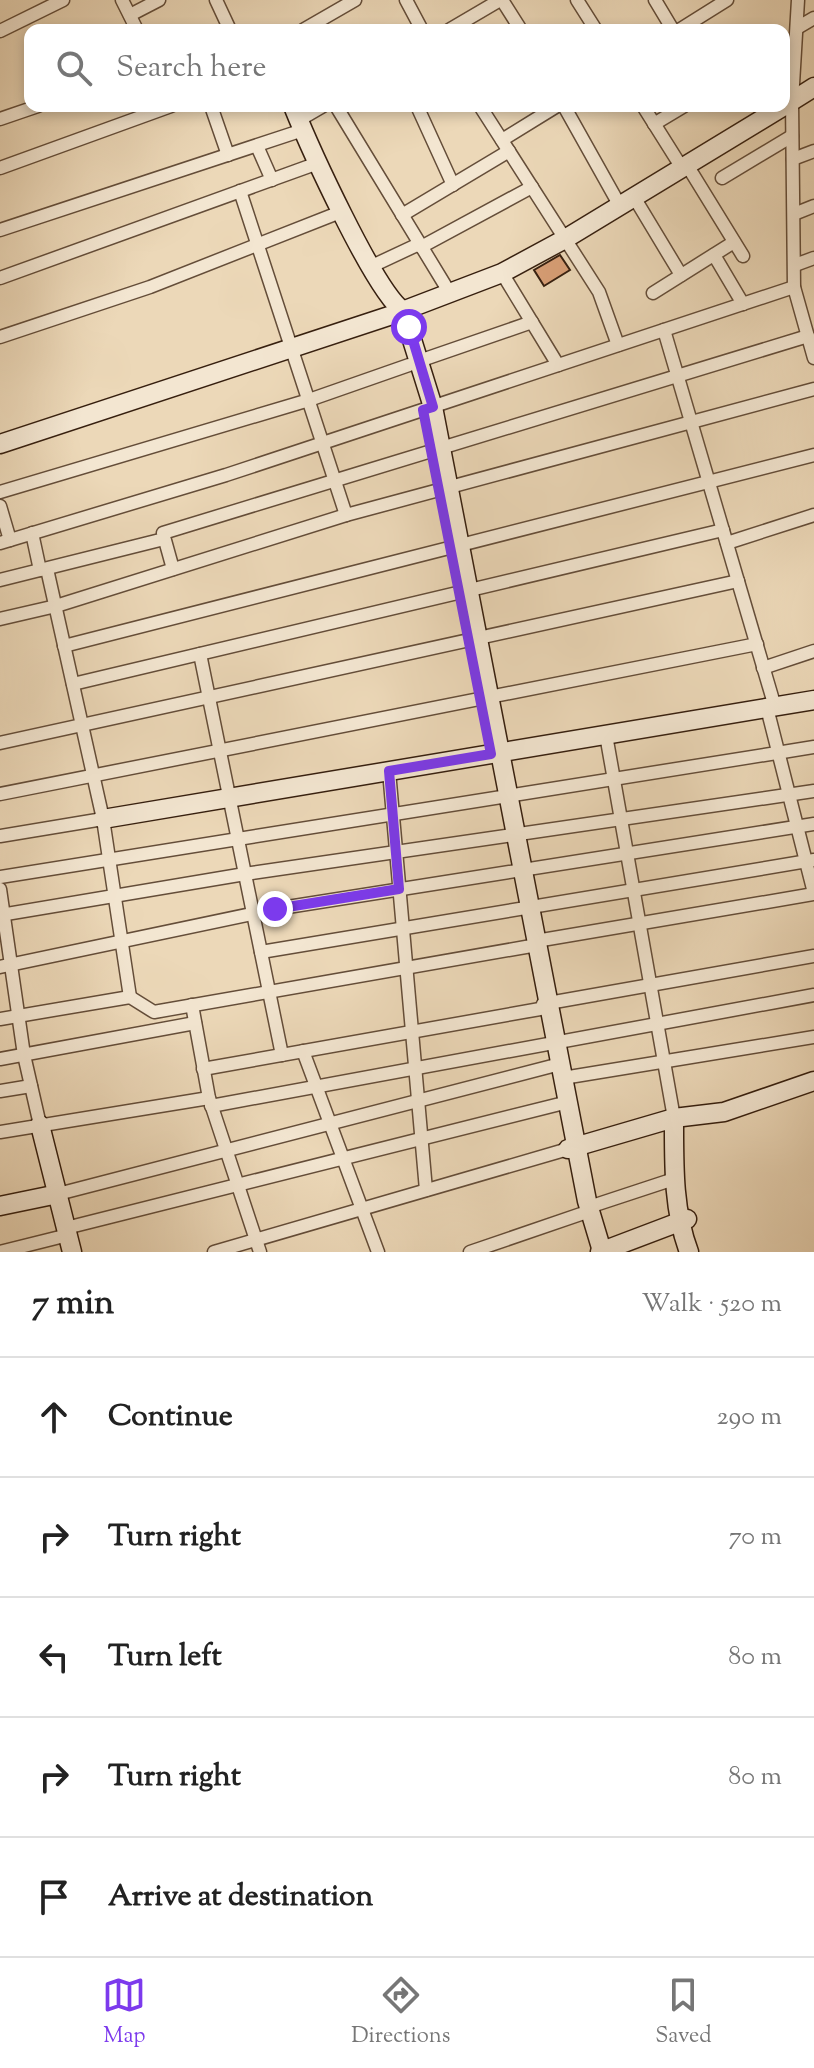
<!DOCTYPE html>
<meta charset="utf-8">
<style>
:root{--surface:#fff;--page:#f6f6f6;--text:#222;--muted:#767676;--line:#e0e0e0;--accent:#7c3aed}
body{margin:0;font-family:"Sorts Mill Goudy",serif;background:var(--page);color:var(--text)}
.stop{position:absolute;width:24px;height:24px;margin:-18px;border:6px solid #7c3aed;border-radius:50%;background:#fff}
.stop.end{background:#7c3aed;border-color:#fff;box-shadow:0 2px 8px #0008}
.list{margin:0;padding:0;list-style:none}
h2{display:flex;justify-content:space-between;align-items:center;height:104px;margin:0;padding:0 32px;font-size:34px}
h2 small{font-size:26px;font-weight:400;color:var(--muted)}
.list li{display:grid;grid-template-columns:52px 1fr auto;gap:24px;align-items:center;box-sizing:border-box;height:120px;padding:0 32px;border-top:2px solid var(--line)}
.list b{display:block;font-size:30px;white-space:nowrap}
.list em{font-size:26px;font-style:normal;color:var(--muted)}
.icon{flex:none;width:44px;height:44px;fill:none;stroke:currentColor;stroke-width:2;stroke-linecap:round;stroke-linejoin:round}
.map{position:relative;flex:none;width:814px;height:1252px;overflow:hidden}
.search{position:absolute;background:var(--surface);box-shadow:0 4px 12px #0003;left:24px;right:24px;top:24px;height:88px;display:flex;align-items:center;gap:20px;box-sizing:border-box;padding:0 28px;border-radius:16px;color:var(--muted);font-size:30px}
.sheet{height:704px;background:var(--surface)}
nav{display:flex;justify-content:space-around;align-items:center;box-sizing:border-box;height:112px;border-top:2px solid var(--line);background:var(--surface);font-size:22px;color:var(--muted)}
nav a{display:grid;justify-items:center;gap:4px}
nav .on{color:var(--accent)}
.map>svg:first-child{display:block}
.building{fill:#d99f76;stroke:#361f0f;stroke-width:2}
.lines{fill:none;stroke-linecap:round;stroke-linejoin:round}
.street-casing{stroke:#644d39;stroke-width:15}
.secondary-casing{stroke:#361f0f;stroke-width:21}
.street{stroke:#f3e6d1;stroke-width:12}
.secondary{stroke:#f3e6d1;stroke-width:18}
.route{stroke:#7c3aed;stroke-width:10}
</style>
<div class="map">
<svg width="814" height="1252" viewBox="0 0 814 1252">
<rect width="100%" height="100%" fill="#ecd8b8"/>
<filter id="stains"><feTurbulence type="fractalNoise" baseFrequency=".0025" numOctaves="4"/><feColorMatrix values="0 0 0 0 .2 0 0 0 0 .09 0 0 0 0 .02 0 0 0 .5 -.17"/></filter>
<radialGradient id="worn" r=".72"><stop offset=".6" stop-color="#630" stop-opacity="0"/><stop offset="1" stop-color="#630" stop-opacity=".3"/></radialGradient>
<!-- building -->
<path class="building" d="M560 255 570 270 544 286 534 270Z"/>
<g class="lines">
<defs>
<g id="street">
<path d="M122 0 137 30"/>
<path d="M216 0 230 30"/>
<path d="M406 0 422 30"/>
<path d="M502 0 521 30"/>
<path d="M577 0 596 30"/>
<path d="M655 0 673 30"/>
<path d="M798 0 792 101 794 287 814 358"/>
<path d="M130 15 159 0"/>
<path d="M797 28 814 18"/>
<path d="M303 30 355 0"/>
<path d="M449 30 500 0"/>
<path d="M679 30 727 0"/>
<path d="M0 31 63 0"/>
<path d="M211 106 228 155"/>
<path d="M336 106 451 295"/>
<path d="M417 106 453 185"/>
<path d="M480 106 599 292 618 345"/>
<path d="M564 106 620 206"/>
<path d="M643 106 682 168"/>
<path d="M0 119 38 106"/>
<path d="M299 120 323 106"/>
<path d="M654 124 684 106"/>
<path d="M502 140 557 106"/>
<path d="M257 146 272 180"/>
<path d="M793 159 814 151"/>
<path d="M687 165 743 256"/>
<path d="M0 168 171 106"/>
<path d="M722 178 792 136"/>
<path d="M240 191 346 515"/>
<path d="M634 197 681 275"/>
<path d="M794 214 814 206"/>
<path d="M402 215 509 151"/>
<path d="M0 230 303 130"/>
<path d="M421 247 532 187"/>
<path d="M714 255 743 304"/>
<path d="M795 265 814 258"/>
<path d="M372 266 419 244"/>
<path d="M502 273 558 365"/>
<path d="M0 278 318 163"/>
<path d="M653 293 734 242"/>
<path d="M664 330 775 707"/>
<path d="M0 337 150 287 343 211"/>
<path d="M419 361 532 322"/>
<path d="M0 492 309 400 409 365"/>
<path d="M0 506 10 540"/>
<path d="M32 533 40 570"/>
<path d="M0 543 226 475 794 287"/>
<path d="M727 543 814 515"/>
<path d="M47 569 103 819 130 997"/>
<path d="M173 569 163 533 808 336"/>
<path d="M0 580 164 539"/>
<path d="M0 619 56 606 346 515 814 389"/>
<path d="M64 646 814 455"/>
<path d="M200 654 282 1055"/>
<path d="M763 668 814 651"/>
<path d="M73 684 723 530"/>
<path d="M767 708 814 893"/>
<path d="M606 735 674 1118"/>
<path d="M0 743 738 581"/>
<path d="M389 771 426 1190"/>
<path d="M0 794 757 644"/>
<path d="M0 836 103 819"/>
<path d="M0 877 814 747"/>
<path d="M0 889 24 1055 40 1125"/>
<path d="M0 915 245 874 814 791"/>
<path d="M536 941 814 894"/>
<path d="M261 952 814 860"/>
<path d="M0 967 275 909 814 824"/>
<path d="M543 1004 814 956"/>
<path d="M192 1005 209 1098 260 1252"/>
<path d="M0 1019 130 997 154 1012 537 945"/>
<path d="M303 1051 378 1252"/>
<path d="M0 1059 195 1023"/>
<path d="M203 1069 540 1009"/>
<path d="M563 1078 814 1037"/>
<path d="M0 1091 31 1086"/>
<path d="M211 1106 814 995"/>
<path d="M0 1132 209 1098"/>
<path d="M58 1194 560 1064"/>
<path d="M589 1207 674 1179"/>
<path d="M66 1228 568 1102"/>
<path d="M0 1252 68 1235"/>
<path d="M214 1252 568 1149"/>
<path d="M470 1252 581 1214"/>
</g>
<g id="secondary">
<path d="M293 106C309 146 374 290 403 311L433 407 587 1201 602 1251"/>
<path d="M784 106 814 87"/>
<path d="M0 444 392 315 502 273 565 239 784 106"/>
<path d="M103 819 814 700"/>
<path d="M674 1118C674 1164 673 1210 689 1252"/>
<path d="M40 1125 72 1252"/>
<path d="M568 1149 674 1118 724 1112 814 1081"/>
<path d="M0 1206 58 1194"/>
<path d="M600 1252 687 1219"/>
</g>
</defs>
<!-- street casing -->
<use href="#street" class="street-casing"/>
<!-- secondary casing -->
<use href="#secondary" class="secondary-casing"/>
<!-- street -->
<use href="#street" class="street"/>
<!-- secondary -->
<use href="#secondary" class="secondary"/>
</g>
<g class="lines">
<!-- route -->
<path class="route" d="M275 909 399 889 389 771 491 754 423 410 433 407 409 327"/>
</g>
<rect width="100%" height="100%" filter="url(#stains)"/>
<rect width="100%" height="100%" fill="url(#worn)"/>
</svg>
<div class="stop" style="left:409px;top:327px"></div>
<div class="stop end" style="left:275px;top:909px"></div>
<div class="search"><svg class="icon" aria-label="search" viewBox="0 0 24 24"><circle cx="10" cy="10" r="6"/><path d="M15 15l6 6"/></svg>Search here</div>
</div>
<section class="sheet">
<h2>7 min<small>Walk · 520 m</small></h2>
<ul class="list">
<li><svg class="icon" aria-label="ahead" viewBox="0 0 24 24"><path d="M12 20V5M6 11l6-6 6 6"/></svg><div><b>Continue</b></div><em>290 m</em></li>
<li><svg class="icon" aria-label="right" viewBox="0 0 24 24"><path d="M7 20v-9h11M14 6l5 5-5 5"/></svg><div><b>Turn right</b></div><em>70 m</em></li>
<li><svg class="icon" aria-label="left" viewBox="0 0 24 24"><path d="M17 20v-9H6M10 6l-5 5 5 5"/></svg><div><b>Turn left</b></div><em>80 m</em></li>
<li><svg class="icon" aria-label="right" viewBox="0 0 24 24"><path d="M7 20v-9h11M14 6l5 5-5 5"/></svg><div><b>Turn right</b></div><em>80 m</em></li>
<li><svg class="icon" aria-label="arrive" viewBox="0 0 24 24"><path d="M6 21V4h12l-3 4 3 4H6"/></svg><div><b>Arrive at destination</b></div></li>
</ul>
</section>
<nav>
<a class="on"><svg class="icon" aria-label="map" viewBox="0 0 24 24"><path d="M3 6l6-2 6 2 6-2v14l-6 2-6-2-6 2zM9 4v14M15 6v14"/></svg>Map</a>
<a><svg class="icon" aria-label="directions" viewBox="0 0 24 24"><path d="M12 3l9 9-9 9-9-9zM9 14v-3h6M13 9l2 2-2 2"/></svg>Directions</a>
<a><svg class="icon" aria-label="saved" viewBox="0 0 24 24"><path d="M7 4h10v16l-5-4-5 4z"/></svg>Saved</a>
</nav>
